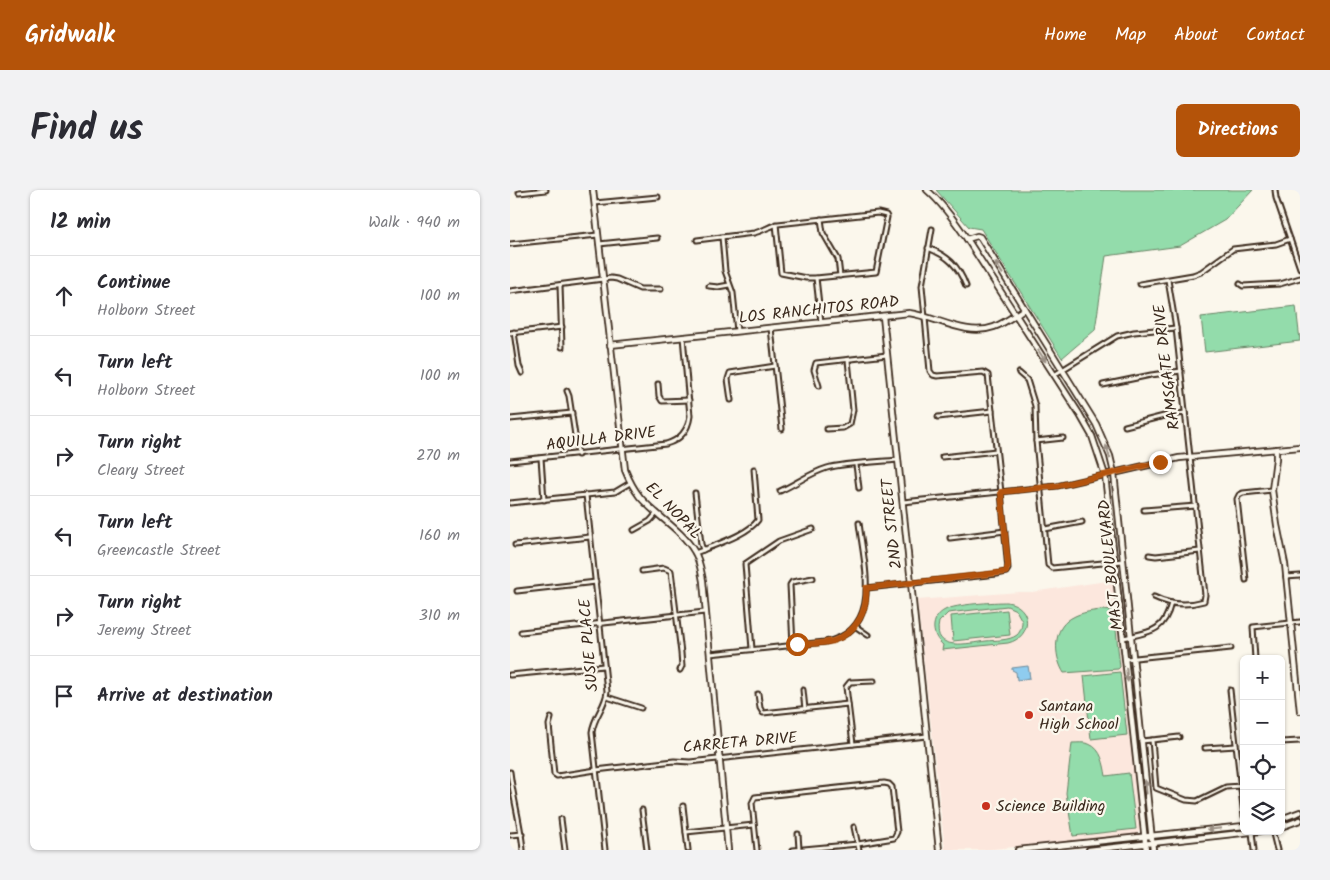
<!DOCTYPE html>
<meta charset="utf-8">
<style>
:root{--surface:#fff;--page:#f2f2f3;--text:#2b2b33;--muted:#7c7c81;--line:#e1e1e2;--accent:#b45309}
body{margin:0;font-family:Kalam,sans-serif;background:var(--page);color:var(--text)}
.controls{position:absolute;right:15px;bottom:15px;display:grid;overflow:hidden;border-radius:8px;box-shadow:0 1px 4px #0004}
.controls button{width:45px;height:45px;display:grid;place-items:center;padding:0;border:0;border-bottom:1px solid var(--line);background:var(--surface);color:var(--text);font:25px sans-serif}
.stop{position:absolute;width:15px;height:15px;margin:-11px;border:4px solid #b45309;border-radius:50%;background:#fff}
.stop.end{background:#b45309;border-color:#fff;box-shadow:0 1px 5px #0008}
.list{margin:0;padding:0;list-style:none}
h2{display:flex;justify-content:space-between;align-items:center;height:65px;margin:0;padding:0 20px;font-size:21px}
h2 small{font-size:16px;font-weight:400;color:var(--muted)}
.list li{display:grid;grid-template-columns:32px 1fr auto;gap:15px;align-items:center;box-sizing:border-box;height:80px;padding:0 20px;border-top:1px solid var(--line)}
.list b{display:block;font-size:19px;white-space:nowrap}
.list p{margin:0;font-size:16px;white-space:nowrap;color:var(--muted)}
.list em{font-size:16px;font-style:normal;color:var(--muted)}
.icon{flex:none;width:28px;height:28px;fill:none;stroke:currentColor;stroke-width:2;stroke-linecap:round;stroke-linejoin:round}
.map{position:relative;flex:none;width:790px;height:660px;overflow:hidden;border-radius:8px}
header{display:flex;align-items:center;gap:30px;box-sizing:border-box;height:70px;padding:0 25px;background:var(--accent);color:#fff}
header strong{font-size:24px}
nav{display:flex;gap:28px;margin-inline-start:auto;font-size:18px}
.intro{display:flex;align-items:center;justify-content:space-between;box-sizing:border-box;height:120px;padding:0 30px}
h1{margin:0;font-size:35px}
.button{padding:12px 22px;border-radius:8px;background:var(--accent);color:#fff;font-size:18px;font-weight:700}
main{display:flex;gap:30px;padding:0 30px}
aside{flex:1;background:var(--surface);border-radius:8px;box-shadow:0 1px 4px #0004}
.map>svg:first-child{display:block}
.built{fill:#fce7dd}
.green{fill:#93dcab;stroke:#678364;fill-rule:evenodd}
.water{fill:#8fccef;stroke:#6d8b9b}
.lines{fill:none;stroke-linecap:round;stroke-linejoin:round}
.street-casing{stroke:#3b2a1e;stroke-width:7}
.secondary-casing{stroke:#3b2a1e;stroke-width:8}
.street{stroke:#fbf7ec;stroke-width:3}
.secondary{stroke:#fbf7ec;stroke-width:4.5}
.oneway{fill:#9b9085}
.route{stroke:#b45309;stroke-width:6}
.poi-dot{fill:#c8321e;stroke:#fbf7ec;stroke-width:2}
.labels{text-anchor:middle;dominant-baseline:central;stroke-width:4.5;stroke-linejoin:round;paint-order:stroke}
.street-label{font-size:16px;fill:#3b2a1e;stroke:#fbf7ec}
.poi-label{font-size:16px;fill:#3b2a1e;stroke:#fbf7ec;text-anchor:start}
</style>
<header>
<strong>Gridwalk</strong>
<nav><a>Home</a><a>Map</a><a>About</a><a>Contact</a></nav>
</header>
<div class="intro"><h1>Find us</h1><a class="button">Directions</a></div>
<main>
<aside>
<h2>12 min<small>Walk · 940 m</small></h2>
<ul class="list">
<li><svg class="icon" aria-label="ahead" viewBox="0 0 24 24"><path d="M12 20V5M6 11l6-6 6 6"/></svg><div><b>Continue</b><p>Holborn Street</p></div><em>100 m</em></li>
<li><svg class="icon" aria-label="left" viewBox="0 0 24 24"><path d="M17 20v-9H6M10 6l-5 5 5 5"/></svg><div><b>Turn left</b><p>Holborn Street</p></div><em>100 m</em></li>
<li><svg class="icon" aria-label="right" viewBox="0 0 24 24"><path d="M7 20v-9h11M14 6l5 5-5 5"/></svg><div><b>Turn right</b><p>Cleary Street</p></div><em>270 m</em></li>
<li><svg class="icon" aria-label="left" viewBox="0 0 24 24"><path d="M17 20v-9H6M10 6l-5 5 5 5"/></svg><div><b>Turn left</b><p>Greencastle Street</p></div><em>160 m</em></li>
<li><svg class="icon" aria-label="right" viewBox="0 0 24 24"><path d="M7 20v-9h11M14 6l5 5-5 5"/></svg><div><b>Turn right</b><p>Jeremy Street</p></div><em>310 m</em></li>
<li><svg class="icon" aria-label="arrive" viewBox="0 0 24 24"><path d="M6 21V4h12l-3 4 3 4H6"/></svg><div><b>Arrive at destination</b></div></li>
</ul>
</aside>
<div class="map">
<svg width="790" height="660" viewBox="0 0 790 660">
<rect width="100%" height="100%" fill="#fbf7ec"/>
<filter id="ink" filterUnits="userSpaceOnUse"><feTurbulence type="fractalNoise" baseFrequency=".02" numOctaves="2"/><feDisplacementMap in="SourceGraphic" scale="10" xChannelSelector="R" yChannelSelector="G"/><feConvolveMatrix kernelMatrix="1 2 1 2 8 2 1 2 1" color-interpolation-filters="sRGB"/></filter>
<g filter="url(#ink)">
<!-- built -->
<path class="built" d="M604 390 631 639 626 645 473 660H435L407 410 509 402H522Z"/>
<!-- green -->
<g class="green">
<path d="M426 0H743L715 30 670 56 596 66 585 140 552 168 471 39 459 37Z"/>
<path d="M786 116 790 151 695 162 691 127Z"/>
<path d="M497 412C523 416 523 447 498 453L432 460 433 455C427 450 423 443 424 435 425 428 429 423 435 420 446 414 484 412 497 412ZM497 416 506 420 512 431C512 436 511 441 507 445 499 451 485 450 476 451 459 453 422 463 429 432L438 423Z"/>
<path d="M497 420 500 445 443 451 441 426Z"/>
<path d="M592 420 604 421 610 477 608 479 554 483C545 469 542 443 557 431 567 423 580 421 592 420Z"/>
<path d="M610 482 617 545 581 549 574 486Z"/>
<path d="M562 553C567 553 574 552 579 554 592 559 594 575 596 586L619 583 626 639 563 646 556 603Z"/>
</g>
<!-- water -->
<path class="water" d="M518 476 520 488 507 490 506 482 502 480V478Z"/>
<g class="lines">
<defs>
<g id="street">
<path d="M765 0 766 8 790 78"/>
<path d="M9 3 36 0"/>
<path d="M85 13 148 7"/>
<path d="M311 29 313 43 328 69 330 86"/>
<path d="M212 47 215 81 223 103 227 141"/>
<path d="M187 50 244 43C253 41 260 36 268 34L368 23 376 25 377 27 366 82 306 88H296L271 83 266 34"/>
<path d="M0 54 88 45"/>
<path d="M89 54 147 48"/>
<path d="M418 58C438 66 448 75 456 96"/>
<path d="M306 88 311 132"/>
<path d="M630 94 683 85 691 82 723 59 766 54 780 49"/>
<path d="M730 94 733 96 770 94 790 88"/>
<path d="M50 95 52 157"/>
<path d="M199 96 208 97 219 95"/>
<path d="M0 101 101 88 107 89 130 99H151"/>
<path d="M261 138 272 239"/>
<path d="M4 142 9 176 12 183"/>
<path d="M0 143 52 137"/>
<path d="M509 183 517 190 525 216 526 251 538 375 542 378 613 371"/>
<path d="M544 185 607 146 624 142 666 138"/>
<path d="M148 194 149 206 152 211 179 210"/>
<path d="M593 195 641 185 671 181"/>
<path d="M309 196 304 180 306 173 377 165"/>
<path d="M57 201 59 206 68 265"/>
<path d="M221 210 218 189 220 183 265 176"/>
<path d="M428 227 482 221"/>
<path d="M0 229 62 223"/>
<path d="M615 236 654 226 675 223"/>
<path d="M317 239 333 238 340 234 343 220 338 170"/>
<path d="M526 251 553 248"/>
<path d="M432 267 486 261"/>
<path d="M31 268 34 310"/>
<path d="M0 271 156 254C170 250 178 241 180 226L173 147"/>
<path d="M346 275 349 298"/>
<path d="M270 301C286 294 300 283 317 278 335 273 368 272 388 270"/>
<path d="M185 303 191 354 193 360 185 363"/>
<path d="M76 305 97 501C96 516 84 526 82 542L95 660"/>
<path d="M393 312 547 296 595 285"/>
<path d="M0 313 105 302 120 293"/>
<path d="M634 320 686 316"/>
<path d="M535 339 572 332"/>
<path d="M124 340 140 331 147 323"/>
<path d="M440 348 495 341"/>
<path d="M5 355 80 347"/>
<path d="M193 360C210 353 238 344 248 330L244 279"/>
<path d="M639 365 646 366 690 361"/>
<path d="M132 381 154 378 161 381 171 463 172 476 170 480"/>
<path d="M776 387 790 386"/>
<path d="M736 390 727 309 729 305 733 303 762 300"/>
<path d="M357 398 487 384 496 382 498 379 491 302 478 185 473 182 427 186 423 185 420 181 412 96 422 39"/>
<path d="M7 401 86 392"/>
<path d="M644 407C660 415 677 416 694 411L695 405 666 138 658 90"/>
<path d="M345 436 358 445"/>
<path d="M11 442 195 422"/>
<path d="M613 448C639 442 654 443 661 413"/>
<path d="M283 455 280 395 282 392 303 388"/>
<path d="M242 459 235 374 269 351 303 339"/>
<path d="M200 464 315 452C374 441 354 375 349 333"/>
<path d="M616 469 721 458"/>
<path d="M745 469 743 437 790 432"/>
<path d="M0 485 94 476"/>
<path d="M293 500 295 519"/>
<path d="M720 500 734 626"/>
<path d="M248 504 250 518 253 523 338 514"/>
<path d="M97 507 131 518"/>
<path d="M41 528 39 535 44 584 47 586 86 580 164 571 180 572 417 546"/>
<path d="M669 547 642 550 646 598 676 610 687 611 716 597 731 596"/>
<path d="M631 551 642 550"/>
<path d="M771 552 790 551"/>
<path d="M343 554 336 497 340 492 364 491"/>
<path d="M695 558 726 556"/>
<path d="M0 582C3 609 11 634 13 660"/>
<path d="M173 616 178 660"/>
<path d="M132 620 137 660"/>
<path d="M51 629 55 660"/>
<path d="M344 637 349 660"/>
<path d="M176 642 244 635"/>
<path d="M742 642 744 660"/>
<path d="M288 644 289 659"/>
<path d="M763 644 767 660"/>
<path d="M0 645 12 644"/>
<path d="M247 660 242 613 245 607 374 593 379 594 382 597 387 642 384 648 348 654 283 660"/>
</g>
<g id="secondary">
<path d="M83 0 115 280C119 290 123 298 130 307 146 326 171 339 184 361 190 370 191 381 193 391L218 660"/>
<path d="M417 0C433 14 445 31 457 49L570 225 582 246 595 285 636 660"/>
<path d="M457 49 467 46 470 47 586 234 600 266 604 283 643 660"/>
<path d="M373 126 429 660"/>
<path d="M100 155 399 123C427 127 456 147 484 137 495 133 505 125 514 119"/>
<path d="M766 259V269L762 300 767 335 775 374 790 521"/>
<path d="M595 285 669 268 790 257"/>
<path d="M771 629 790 622"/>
<path d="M771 637 790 630"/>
<path d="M508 660 734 636"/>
<path d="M579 660 750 641"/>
</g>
</defs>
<!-- street casing -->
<use href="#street" class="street-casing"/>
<!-- secondary casing -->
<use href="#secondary" class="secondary-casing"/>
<!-- street -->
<use href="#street" class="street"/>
<!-- secondary -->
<use href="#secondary" class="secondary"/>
</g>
<!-- one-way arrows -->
<defs><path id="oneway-solid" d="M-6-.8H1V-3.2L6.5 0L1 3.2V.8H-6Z" transform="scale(1.25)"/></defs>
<g class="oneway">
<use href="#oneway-solid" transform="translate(489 78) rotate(-122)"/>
<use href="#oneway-solid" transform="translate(532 166) rotate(57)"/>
<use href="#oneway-solid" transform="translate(598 262) rotate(-108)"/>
<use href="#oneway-solid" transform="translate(617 485) rotate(83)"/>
<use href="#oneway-solid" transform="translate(636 597) rotate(-96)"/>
<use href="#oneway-solid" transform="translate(704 639) rotate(174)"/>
</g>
</g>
<g class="lines" filter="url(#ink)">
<!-- route -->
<path class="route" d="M287 454C299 454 312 454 323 451 346 443 358 421 356 398L496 382 498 375 491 302 547 296 650 272"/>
</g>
<!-- markers -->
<g class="poi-dot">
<circle cx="519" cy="525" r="5"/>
<circle cx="476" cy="616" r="5"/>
</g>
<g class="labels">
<!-- street labels -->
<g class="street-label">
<text transform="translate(309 120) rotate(-6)">LOS RANCHITOS ROAD</text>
<text transform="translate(657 177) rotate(-97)">RAMSGATE DRIVE</text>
<text transform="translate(91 249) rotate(-7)">AQUILLA DRIVE</text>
<text transform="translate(163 321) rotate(46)">EL NOPAL</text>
<text transform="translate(382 334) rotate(-96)">2ND STREET</text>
<text transform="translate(601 375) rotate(-96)">MAST BOULEVARD</text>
<text transform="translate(79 455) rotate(-95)">SUSIE PLACE</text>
<text transform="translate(230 553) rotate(-5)">CARRETA DRIVE</text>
</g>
<!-- poi labels -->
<g class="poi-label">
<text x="529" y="516">Santana<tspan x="529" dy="18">High School</tspan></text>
<text x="486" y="616">Science Building</text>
</g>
</g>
</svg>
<div class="controls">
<button>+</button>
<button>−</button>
<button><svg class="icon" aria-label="locate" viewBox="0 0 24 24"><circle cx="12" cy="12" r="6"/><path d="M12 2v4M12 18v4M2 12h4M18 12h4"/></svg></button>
<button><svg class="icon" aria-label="layers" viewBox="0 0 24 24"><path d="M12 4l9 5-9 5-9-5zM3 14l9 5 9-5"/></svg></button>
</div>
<div class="stop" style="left:287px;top:454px"></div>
<div class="stop end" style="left:650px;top:272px"></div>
</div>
</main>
